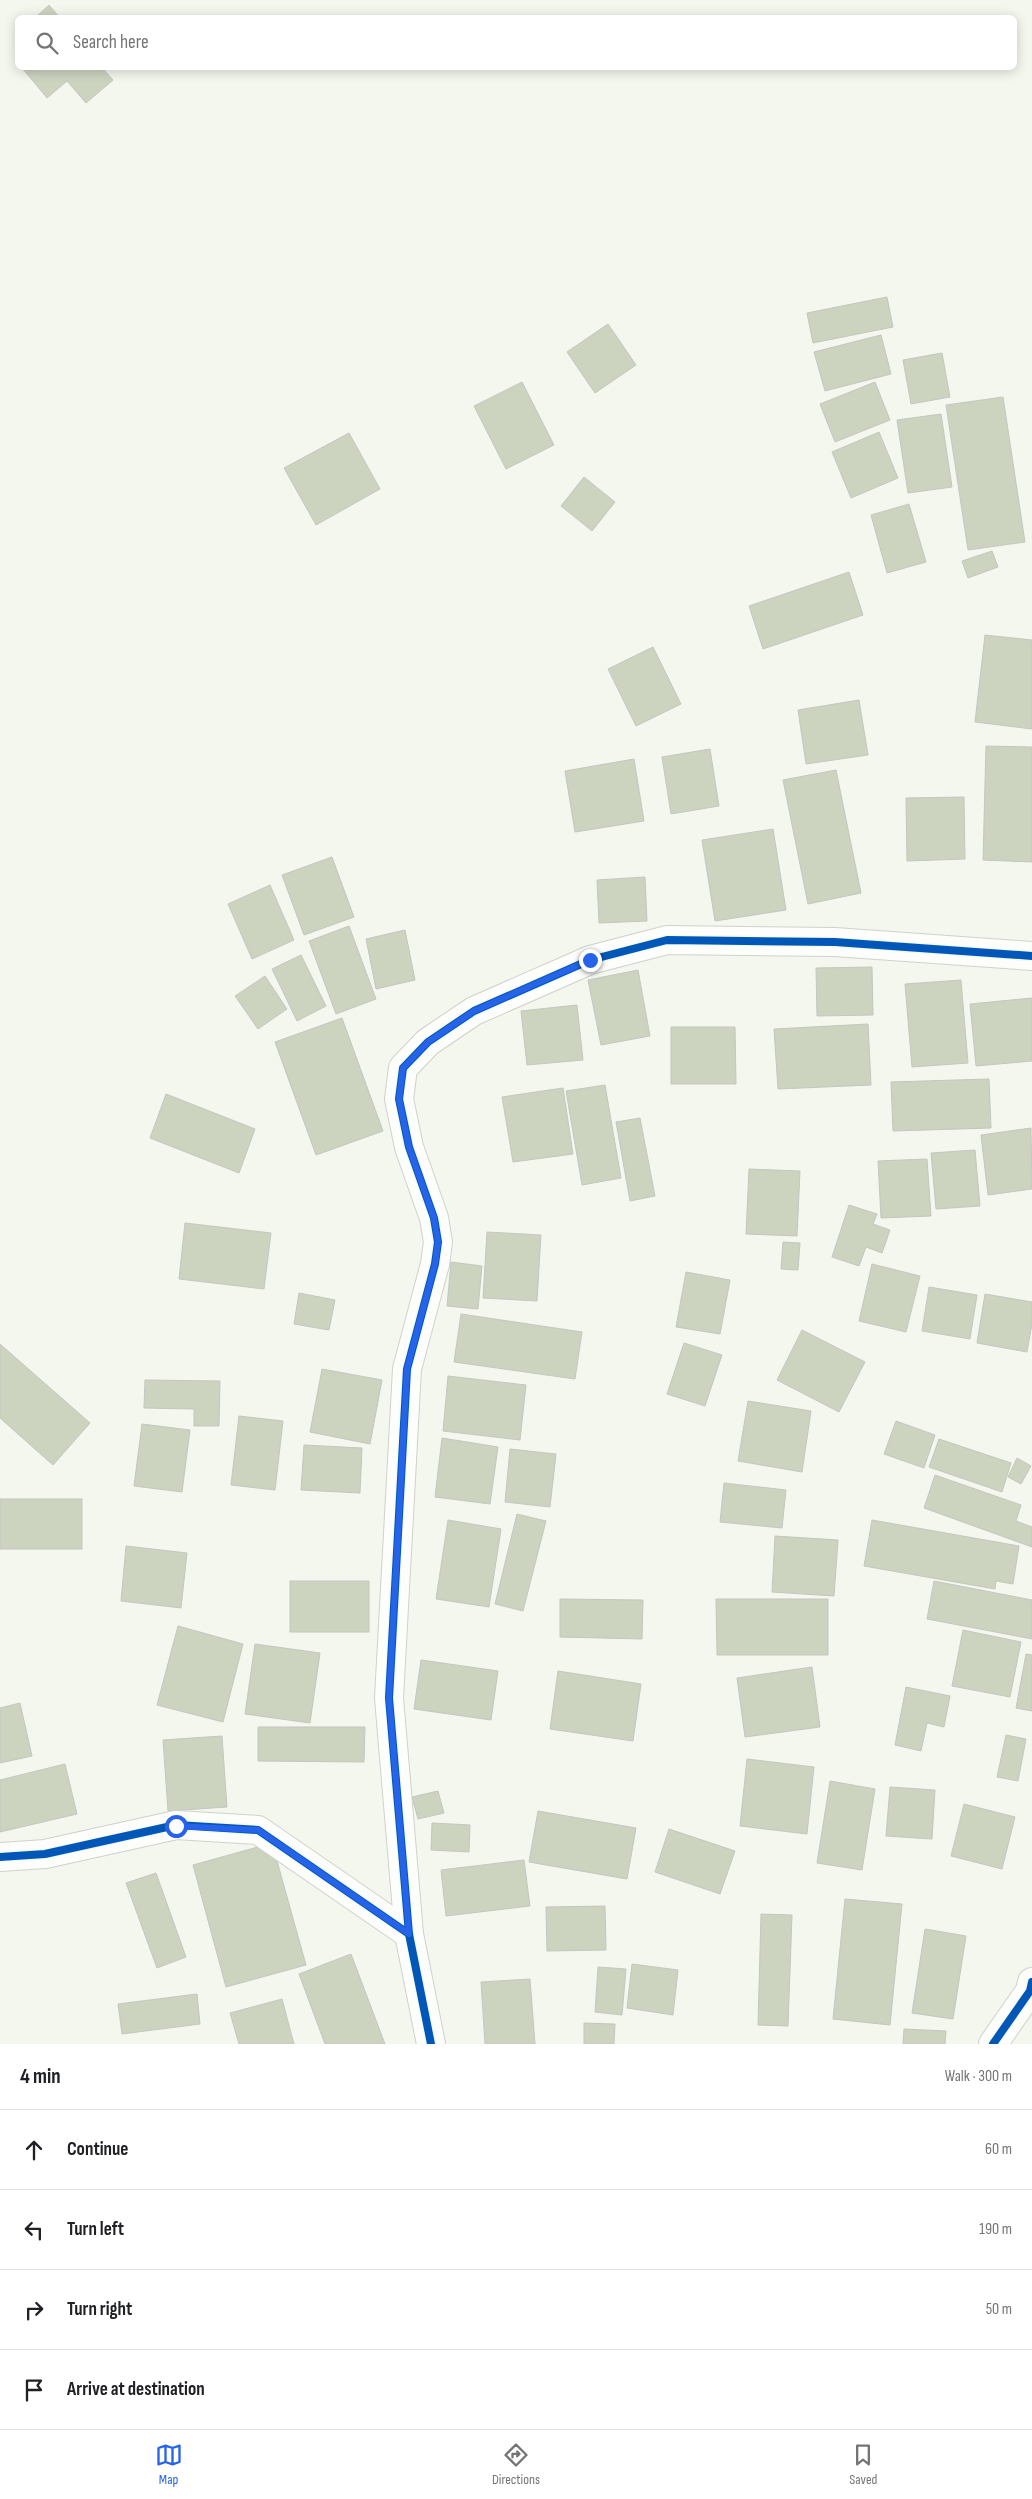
<!DOCTYPE html>
<meta charset="utf-8">
<style>
:root{--surface:#fff;--page:#f6f6f6;--text:#202124;--muted:#757577;--line:#e0e0e0;--accent:#2563eb}
body{margin:0;font-family:"Sofia Sans Condensed",sans-serif;background:var(--page);color:var(--text)}
.stop{position:absolute;width:15px;height:15px;margin:-11px;border:4px solid #2563eb;border-radius:50%;background:#fff}
.stop.end{background:#2563eb;border-color:#fff;box-shadow:0 1px 5px #0008}
.list{margin:0;padding:0;list-style:none}
h2{display:flex;justify-content:space-between;align-items:center;height:65px;margin:0;padding:0 20px;font-size:21px}
h2 small{font-size:16px;font-weight:400;color:var(--muted)}
.list li{display:grid;grid-template-columns:32px 1fr auto;gap:15px;align-items:center;box-sizing:border-box;height:80px;padding:0 20px;border-top:1px solid var(--line)}
.list b{display:block;font-size:19px;white-space:nowrap}
.list em{font-size:16px;font-style:normal;color:var(--muted)}
.icon{flex:none;width:28px;height:28px;fill:none;stroke:currentColor;stroke-width:2;stroke-linecap:round;stroke-linejoin:round}
.map{position:relative;flex:none;width:1032px;height:2044px;overflow:hidden}
.search{position:absolute;background:var(--surface);box-shadow:0 2px 12px #0003;left:15px;right:15px;top:15px;height:55px;display:flex;align-items:center;gap:12px;box-sizing:border-box;padding:0 18px;border-radius:8px;color:var(--muted);font-size:19px}
.sheet{height:385px;background:var(--surface)}
nav{display:flex;justify-content:space-around;align-items:center;box-sizing:border-box;height:70px;border-top:1px solid var(--line);background:var(--surface);font-size:14px;color:var(--muted)}
nav a{display:grid;justify-items:center;gap:2px}
nav .on{color:var(--accent)}
.map>svg:first-child{display:block}
.building{fill:#ccd3bf;stroke:#c4c7c0}
.lines{fill:none;stroke-linecap:round;stroke-linejoin:round}
.street-casing{stroke:#cfd2cb;stroke-width:30}
.street{stroke:#fdfefc;stroke-width:28}
.cycleway-casing{stroke:#f4fbea;stroke-width:11}
.cycleway{stroke:#0057b8;stroke-width:8}
.route{stroke:#2563eb;stroke-width:6}
</style>
<div class="map">
<svg width="1032" height="2044" viewBox="0 0 1032 2044">
<rect width="100%" height="100%" fill="#f3f7ee"/>
<!-- building -->
<g class="building">
<path d="M49 5 60 18H35Z"/>
<path d="M25 68H102L113 80 86 103 67 81 47 98 23 69Z"/>
<path d="M887 297 893 327 813 343 807 313Z"/>
<path d="M608 324 636 365 595 393 567 352Z"/>
<path d="M881 335 891 374 825 391 814 352Z"/>
<path d="M942 353 950 397 911 404 903 360Z"/>
<path d="M522 382 554 445 506 469 474 406Z"/>
<path d="M875 382 890 420 835 442 820 404Z"/>
<path d="M1003 397 1025 542 968 550 946 405Z"/>
<path d="M941 414 952 487 908 493 897 420Z"/>
<path d="M879 432 898 478 851 498 832 452Z"/>
<path d="M349 433 380 489 316 525 284 468Z"/>
<path d="M584 477 615 502 592 531 561 506Z"/>
<path d="M909 504 926 562 887 573 871 515Z"/>
<path d="M992 551 998 567 968 578 962 561Z"/>
<path d="M849 572 863 615 763 649 749 606Z"/>
<path d="M985 635 1032 640V729L975 722Z"/>
<path d="M653 647 681 704 636 726 608 669Z"/>
<path d="M859 700 868 755 806 764 798 710Z"/>
<path d="M986 746 1032 747V862L983 860Z"/>
<path d="M710 749 719 806 671 814 662 757Z"/>
<path d="M634 759 644 821 575 832 565 771Z"/>
<path d="M836 770 861 893 808 904 783 780Z"/>
<path d="M964 797 965 859 907 861 906 798Z"/>
<path d="M773 829 786 910 715 921 702 840Z"/>
<path d="M332 857 354 917 304 935 282 875Z"/>
<path d="M645 877 647 921 599 923 597 880Z"/>
<path d="M270 885 294 940 252 959 228 904Z"/>
<path d="M349 926 376 999 336 1014 309 941Z"/>
<path d="M405 930 415 980 376 989 366 939Z"/>
<path d="M301 955 326 1006 297 1021 272 969Z"/>
<path d="M872 967 873 1015 817 1016 816 968Z"/>
<path d="M638 970 650 1036 601 1045 588 980Z"/>
<path d="M265 976 287 1009 258 1029 235 996Z"/>
<path d="M961 980 968 1063 912 1067 905 984Z"/>
<path d="M1032 998V1061L976 1066 970 1004Z"/>
<path d="M577 1005 583 1060 527 1065 521 1011Z"/>
<path d="M342 1018 383 1131 316 1155 275 1042Z"/>
<path d="M868 1024 871 1085 778 1089 774 1029Z"/>
<path d="M671 1027H735L736 1084H671Z"/>
<path d="M989 1079 991 1128 893 1131 891 1082Z"/>
<path d="M605 1085 621 1178 582 1185 566 1091Z"/>
<path d="M563 1088 573 1154 513 1162 502 1097Z"/>
<path d="M166 1094 255 1129 239 1173 150 1138Z"/>
<path d="M640 1118 655 1196 630 1201 616 1122Z"/>
<path d="M1031 1128 1032 1189 988 1195 981 1135Z"/>
<path d="M975 1150 980 1206 936 1209 931 1153Z"/>
<path d="M927 1159 931 1216 881 1218 878 1161Z"/>
<path d="M749 1169 800 1171 797 1236 746 1234Z"/>
<path d="M849 1205 877 1214 873 1224 890 1230 882 1253 866 1247 859 1266 832 1257Z"/>
<path d="M185 1223 271 1233 264 1289 179 1279Z"/>
<path d="M487 1232 541 1235 537 1301 483 1298Z"/>
<path d="M783 1242 800 1243 798 1270 781 1269Z"/>
<path d="M451 1262 482 1266 478 1309 447 1306Z"/>
<path d="M872 1264 920 1276 906 1332 859 1321Z"/>
<path d="M686 1272 730 1280 720 1334 676 1327Z"/>
<path d="M929 1287 977 1295 970 1339 922 1331Z"/>
<path d="M299 1293 335 1300 329 1330 294 1324Z"/>
<path d="M985 1294 1032 1302V1324L1027 1352 977 1343Z"/>
<path d="M461 1314 582 1332 575 1379 454 1362Z"/>
<path d="M802 1330 865 1362 839 1412 777 1380Z"/>
<path d="M684 1343 722 1355 705 1406 667 1394Z"/>
<path d="M0 1344 90 1423 53 1465 0 1418Z"/>
<path d="M322 1369 382 1380 370 1444 310 1432Z"/>
<path d="M448 1376 526 1385 520 1440 443 1431Z"/>
<path d="M145 1380 220 1381 219 1426H194V1409L144 1408Z"/>
<path d="M748 1401 811 1411 802 1472 738 1461Z"/>
<path d="M239 1416 283 1421 275 1490 231 1485Z"/>
<path d="M896 1421 935 1435 924 1468 884 1454Z"/>
<path d="M142 1424 190 1430 182 1492 134 1486Z"/>
<path d="M442 1438 498 1447 490 1504 435 1497Z"/>
<path d="M939 1439 1011 1463 1002 1492 929 1467Z"/>
<path d="M304 1445 362 1448 360 1493 301 1490Z"/>
<path d="M510 1449 556 1454 550 1507 505 1502Z"/>
<path d="M1017 1458 1031 1466 1021 1484 1008 1477Z"/>
<path d="M935 1475 1021 1505 1016 1521 1032 1527V1547L924 1508Z"/>
<path d="M724 1483 786 1490 782 1528 720 1522Z"/>
<rect x="0" y="1499" width="82" height="50"/>
<path d="M517 1514 546 1521 523 1611 495 1604Z"/>
<path d="M448 1520 501 1529 489 1607 436 1599Z"/>
<path d="M872 1520 1019 1546 1013 1584 996 1581 995 1589 864 1566Z"/>
<path d="M775 1536 838 1540 834 1596 772 1592Z"/>
<path d="M126 1546 187 1553 181 1608 121 1601Z"/>
<rect x="290" y="1581" width="79" height="51"/>
<path d="M934 1581 1032 1600V1639L927 1619Z"/>
<path d="M560 1599 643 1600 642 1639 560 1637Z"/>
<path d="M716 1599H828V1655H717Z"/>
<path d="M178 1626 243 1644 223 1722 157 1705Z"/>
<path d="M963 1630 1021 1642 1010 1697 952 1686Z"/>
<path d="M255 1644 320 1653 310 1723 245 1714Z"/>
<path d="M1026 1654 1032 1655V1711L1016 1708Z"/>
<path d="M421 1660 498 1671 491 1720 414 1709Z"/>
<path d="M812 1667 820 1727 745 1737 737 1678Z"/>
<path d="M558 1671 641 1684 633 1741 550 1729Z"/>
<path d="M906 1687 950 1696 944 1727 927 1723 921 1751 895 1745Z"/>
<path d="M20 1703 32 1756 0 1763V1708Z"/>
<path d="M258 1727H365L364 1762 258 1761Z"/>
<path d="M1006 1735 1026 1739 1018 1781 997 1777Z"/>
<path d="M222 1736 227 1807 168 1811 163 1740Z"/>
<path d="M747 1759 814 1767 807 1834 740 1826Z"/>
<path d="M65 1764 77 1814 0 1832V1780Z"/>
<path d="M830 1781 875 1789 862 1870 817 1863Z"/>
<path d="M890 1787 935 1790 932 1839 886 1836Z"/>
<path d="M438 1791 444 1813 418 1819 412 1797Z"/>
<path d="M964 1804 1015 1817 1002 1869 951 1856Z"/>
<path d="M538 1811 636 1828 627 1879 529 1862Z"/>
<path d="M432 1823 470 1825 469 1852 431 1850Z"/>
<path d="M669 1829 735 1851 720 1894 655 1872Z"/>
<path d="M272 1843 306 1965 226 1987 193 1865Z"/>
<path d="M524 1860 530 1906 446 1916 441 1870Z"/>
<path d="M156 1873 186 1957 157 1968 126 1883Z"/>
<path d="M845 1899 902 1904 890 2025 833 2019Z"/>
<path d="M605 1906 606 1950 547 1951 546 1907Z"/>
<path d="M761 1914 792 1915 788 2026 758 2025Z"/>
<path d="M925 1929 966 1936 953 2019 912 2013Z"/>
<path d="M351 1954 385 2044H325L299 1974Z"/>
<path d="M632 1964 678 1970 673 2015 627 2008Z"/>
<path d="M598 1967 626 1969 622 2015 595 2012Z"/>
<path d="M530 1979 535 2044H485L481 1982Z"/>
<path d="M197 1994 200 2024 122 2034 118 2004Z"/>
<path d="M282 1999 294 2044H239L230 2013Z"/>
<path d="M584 2023 615 2024 614 2044H584Z"/>
<path d="M904 2029 946 2031 945 2044H903Z"/>
</g>
<g class="lines">
<defs>
<g id="street">
<path d="M0 1857 45 1854 176 1825 258 1830 409 1934"/>
<path d="M431 2044 409 1934 389 1698 407 1369 435 1264 438 1242 434 1218 409 1147 399 1099 403 1068 428 1042 474 1011 590 960 667 940 835 942 1032 956"/>
<path d="M993 2044 1030 1991 1032 1982"/>
</g>
</defs>
<!-- street casing -->
<use href="#street" class="street-casing"/>
<!-- street -->
<use href="#street" class="street"/>
<defs>
<g id="cycleway">
<path d="M0 1857 45 1854 176 1825 258 1830 409 1934"/>
<path d="M431 2044 409 1934 389 1698 407 1369 435 1264 438 1242 434 1218 409 1147 399 1099 403 1068 428 1042 474 1011 590 960 667 940 835 942 1032 956"/>
<path d="M993 2044 1030 1991 1032 1982"/>
</g>
</defs>
<!-- cycleway casing -->
<use href="#cycleway" class="cycleway-casing"/>
<!-- cycleway -->
<use href="#cycleway" class="cycleway"/>
</g>
<g class="lines">
<!-- route -->
<path class="route" d="M176 1826 258 1830 409 1934 389 1698 407 1369 435 1264 438 1242 434 1218 409 1147 399 1099 403 1068 428 1042 474 1011 590 960"/>
</g>
</svg>
<div class="stop" style="left:176px;top:1826px"></div>
<div class="stop end" style="left:590px;top:960px"></div>
<div class="search"><svg class="icon" aria-label="search" viewBox="0 0 24 24"><circle cx="10" cy="10" r="6"/><path d="M15 15l6 6"/></svg>Search here</div>
</div>
<section class="sheet">
<h2>4 min<small>Walk · 300 m</small></h2>
<ul class="list">
<li><svg class="icon" aria-label="ahead" viewBox="0 0 24 24"><path d="M12 20V5M6 11l6-6 6 6"/></svg><div><b>Continue</b></div><em>60 m</em></li>
<li><svg class="icon" aria-label="left" viewBox="0 0 24 24"><path d="M17 20v-9H6M10 6l-5 5 5 5"/></svg><div><b>Turn left</b></div><em>190 m</em></li>
<li><svg class="icon" aria-label="right" viewBox="0 0 24 24"><path d="M7 20v-9h11M14 6l5 5-5 5"/></svg><div><b>Turn right</b></div><em>50 m</em></li>
<li><svg class="icon" aria-label="arrive" viewBox="0 0 24 24"><path d="M6 21V4h12l-3 4 3 4H6"/></svg><div><b>Arrive at destination</b></div></li>
</ul>
</section>
<nav>
<a class="on"><svg class="icon" aria-label="map" viewBox="0 0 24 24"><path d="M3 6l6-2 6 2 6-2v14l-6 2-6-2-6 2zM9 4v14M15 6v14"/></svg>Map</a>
<a><svg class="icon" aria-label="directions" viewBox="0 0 24 24"><path d="M12 3l9 9-9 9-9-9zM9 14v-3h6M13 9l2 2-2 2"/></svg>Directions</a>
<a><svg class="icon" aria-label="saved" viewBox="0 0 24 24"><path d="M7 4h10v16l-5-4-5 4z"/></svg>Saved</a>
</nav>
